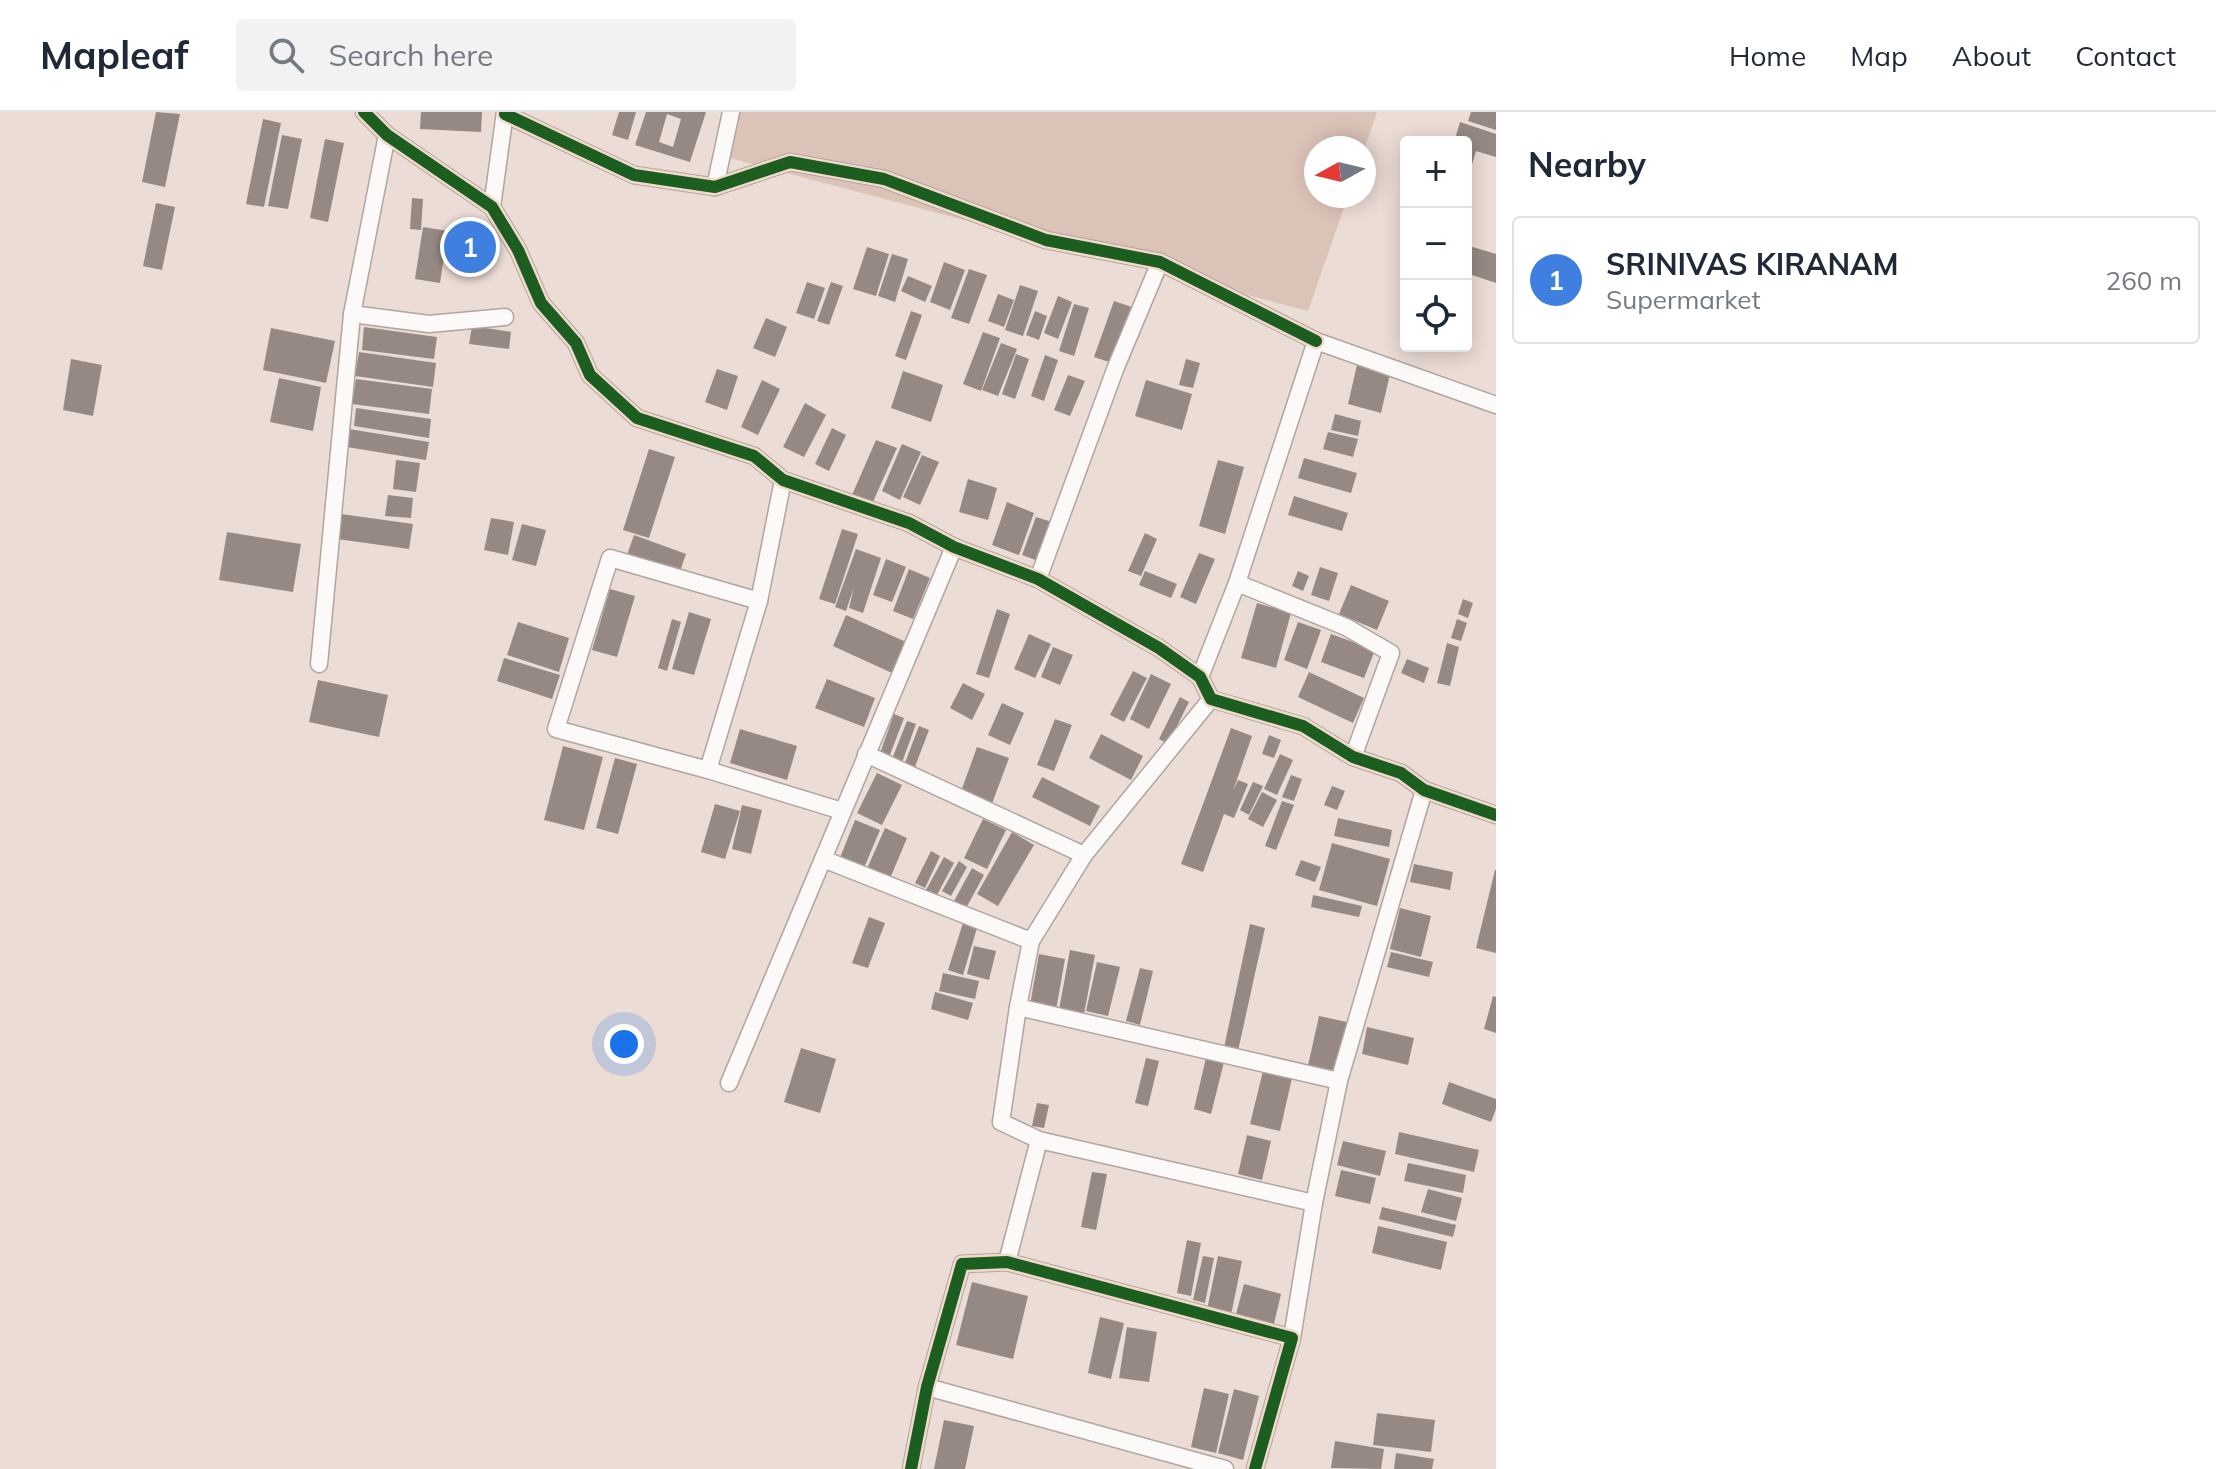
<!DOCTYPE html>
<meta charset="utf-8">
<style>
:root{--surface:#fff;--page:#f2f2f3;--text:#1f2937;--muted:#747a83;--line:#e0e1e3;--accent:#5e534e}
body{margin:0;font-family:Mulish,sans-serif;background:var(--page);color:var(--text)}
.controls{position:absolute;right:24px;top:24px;display:grid;overflow:hidden;border-radius:8px;box-shadow:0 4px 20px #0003}
.controls button{width:72px;height:72px;display:grid;place-items:center;padding:0;border:0;border-bottom:2px solid var(--line);background:var(--surface);color:var(--text);font:40px sans-serif}
.compass{position:absolute;left:1304px;top:24px;width:72px;height:72px;border-radius:50%;background:var(--surface);box-shadow:0 4px 20px #0003;rotate:262deg}
.you{position:absolute;left:624px;top:932px;width:28px;height:28px;margin:-20px;border:6px solid #fff;border-radius:50%;background:#1a73e8;box-shadow:0 0 0 12px #1a73e833}
.badge{display:grid;place-items:center;width:52px;height:52px;border-radius:50%;background:var(--accent);color:#fff;font-size:26px;font-weight:700}
.pin{position:absolute;translate:-50% -50%;border:4px solid #fff;box-shadow:0 2px 8px #0006}
.list{margin:0;padding:0;list-style:none}
h2{display:flex;justify-content:space-between;align-items:center;height:104px;margin:0;padding:0 32px;font-size:34px}
h2 small{font-size:26px;font-weight:400;color:var(--muted)}
.list li{display:grid;grid-template-columns:52px 1fr auto;gap:24px;align-items:center;box-sizing:border-box;height:128px;margin:0 16px 16px;padding:0 16px;border:2px solid var(--line);border-radius:8px}
.list b{display:block;font-size:30px;white-space:nowrap}
.list p{margin:0;font-size:26px;white-space:nowrap;color:var(--muted)}
.list em{font-size:26px;font-style:normal;color:var(--muted)}
.icon{flex:none;width:44px;height:44px;fill:none;stroke:currentColor;stroke-width:2;stroke-linecap:round;stroke-linejoin:round}
.map{position:relative;flex:none;width:1496px;height:1357px;overflow:hidden}
header{display:flex;align-items:center;gap:48px;box-sizing:border-box;height:112px;padding:0 40px;background:var(--surface);border-bottom:2px solid var(--line)}
header strong{font-size:38px}
nav{display:flex;gap:44px;margin-inline-start:auto;font-size:28px}
.search{width:560px;height:72px;background:var(--page);display:flex;align-items:center;gap:20px;box-sizing:border-box;padding:0 28px;border-radius:8px;color:var(--muted);font-size:30px}
main{display:flex}
aside{flex:1;background:var(--surface)}
.map>svg:first-child{display:block}
.green{fill:#dcc3b8}
.building{fill:#968983;fill-rule:evenodd}
.lines{fill:none;stroke-linecap:round;stroke-linejoin:round}
.street-casing{stroke:#b0a5a0;stroke-width:19}
.street{stroke:#fcfaf9;stroke-width:16}
.cycleway-casing{stroke:#f4d8cc;stroke-width:17}
.cycleway{stroke:#1b5e20;stroke-width:12}
</style>
<header>
<strong>Mapleaf</strong>
<div class="search"><svg class="icon" aria-label="search" viewBox="0 0 24 24"><circle cx="10" cy="10" r="6"/><path d="M15 15l6 6"/></svg>Search here</div>
<nav><a>Home</a><a>Map</a><a>About</a><a>Contact</a></nav>
</header>
<main>
<div class="map">
<svg width="1496" height="1357" viewBox="0 0 1496 1357">
<rect width="100%" height="100%" fill="#ebdcd5"/>
<!-- green -->
<path class="green" d="M731 0H1377L1364 38 1316 36V84H1348L1308 199 722 44Z"/>
<!-- building -->
<g class="building">
<path d="M156 0 180 2 165 75 142 70Z"/>
<path d="M421 0H482L481 20 420 17Z"/>
<path d="M619 0H636L628 28 612 23Z"/>
<path d="M646 0H706L690 50 635 33ZM667 2 681 7 673 35 659 30Z"/>
<path d="M1471 0H1496V18L1468 9Z"/>
<path d="M263 7 281 11 264 95 246 92Z"/>
<path d="M1460 10 1496 22V45L1476 39 1467 70 1466 30H1454Z"/>
<path d="M282 23 302 27 288 97 268 94Z"/>
<path d="M325 27 344 31 328 110 310 106Z"/>
<path d="M412 86 423 87 421 118 410 117Z"/>
<path d="M156 91 175 95 162 158 143 154Z"/>
<path d="M423 115 448 119 440 171 415 167Z"/>
<path d="M454 117 480 120 477 161 451 159Z"/>
<path d="M1466 133 1496 142V171L1466 161Z"/>
<path d="M867 135 889 142 876 184 853 177Z"/>
<path d="M892 142 908 147 895 190 878 184Z"/>
<path d="M944 150 965 158 950 198 930 190Z"/>
<path d="M969 157 987 163 969 212 951 206Z"/>
<path d="M908 164 932 174 925 190 901 179Z"/>
<path d="M807 170 825 176 814 207 796 201Z"/>
<path d="M831 170 843 174 829 213 817 209Z"/>
<path d="M1020 173 1038 179 1023 224 1005 218Z"/>
<path d="M998 182 1014 188 1004 215 988 209Z"/>
<path d="M1058 184 1072 190 1058 227 1044 221Z"/>
<path d="M1114 189 1132 195 1112 251 1094 245Z"/>
<path d="M1074 192 1089 196 1074 244 1059 239Z"/>
<path d="M911 199 922 203 906 248 895 244Z"/>
<path d="M1035 199 1047 204 1039 228 1026 223Z"/>
<path d="M766 206 787 215 775 245 753 236Z"/>
<path d="M472 214 511 220 509 237 469 232Z"/>
<path d="M364 215 437 225 434 247 362 238Z"/>
<path d="M271 216 335 229 326 271 263 258Z"/>
<path d="M983 220 1000 226 981 279 963 272Z"/>
<path d="M1001 231 1017 237 998 284 982 278Z"/>
<path d="M359 240 436 251 433 275 355 264Z"/>
<path d="M1016 242 1029 247 1015 287 1002 282Z"/>
<path d="M1045 243 1058 248 1044 289 1031 284Z"/>
<path d="M71 247 102 253 93 304 63 298Z"/>
<path d="M1186 247 1200 251 1193 276 1179 273Z"/>
<path d="M1357 253 1390 262 1381 301 1348 292Z"/>
<path d="M717 257 738 264 727 298 705 290Z"/>
<path d="M903 259 943 273 931 310 891 296Z"/>
<path d="M1068 263 1085 269 1070 304 1054 298Z"/>
<path d="M279 266 321 275 313 319 270 310Z"/>
<path d="M356 267 432 277 429 302 352 292Z"/>
<path d="M762 268 780 277 758 323 741 315Z"/>
<path d="M1146 268 1192 282 1182 318 1135 304Z"/>
<path d="M805 291 826 303 804 345 783 335Z"/>
<path d="M356 296 431 307 429 326 354 314Z"/>
<path d="M1335 302 1361 309 1358 324 1331 318Z"/>
<path d="M832 316 846 323 829 359 815 352Z"/>
<path d="M349 317 429 330 426 348 347 335Z"/>
<path d="M1328 320 1358 327 1353 345 1323 337Z"/>
<path d="M876 328 897 336 872 392 852 383Z"/>
<path d="M902 332 921 340 900 388 882 379Z"/>
<path d="M649 337 675 345 649 426 623 418Z"/>
<path d="M922 343 939 350 920 393 903 385Z"/>
<path d="M1304 346 1357 361 1351 381 1298 366Z"/>
<path d="M396 348 420 351 416 380 393 377Z"/>
<path d="M1218 348 1244 355 1225 422 1199 414Z"/>
<path d="M968 367 997 376 988 408 959 400Z"/>
<path d="M388 383 413 386 411 406 385 404Z"/>
<path d="M1294 384 1348 401 1342 419 1288 403Z"/>
<path d="M1007 390 1034 401 1019 443 992 433Z"/>
<path d="M341 402 413 412 409 437 337 427Z"/>
<path d="M1036 405 1052 410 1038 449 1022 443Z"/>
<path d="M491 406 514 410 508 443 484 438Z"/>
<path d="M522 412 546 418 536 454 512 448Z"/>
<path d="M842 417 858 422 835 492 819 487Z"/>
<path d="M227 420 301 432 293 480 219 468Z"/>
<path d="M1145 421 1157 427 1141 464 1128 459Z"/>
<path d="M634 423 686 442 679 462 627 443Z"/>
<path d="M856 437 881 446 863 501 849 496 854 475 846 499 835 495Z"/>
<path d="M1199 441 1215 447 1196 492 1180 485Z"/>
<path d="M886 447 906 455 892 490 873 483Z"/>
<path d="M1320 455 1338 461 1329 489 1311 483Z"/>
<path d="M909 457 930 466 913 507 893 499Z"/>
<path d="M1145 459 1177 472 1171 486 1139 473Z"/>
<path d="M1298 459 1309 464 1303 479 1292 474Z"/>
<path d="M1351 473 1389 489 1377 518 1339 502Z"/>
<path d="M610 477 635 484 617 545 592 538Z"/>
<path d="M1463 487 1473 491 1468 506 1458 502Z"/>
<path d="M1257 491 1291 501 1276 556 1241 546Z"/>
<path d="M997 497 1010 502 989 566 976 562Z"/>
<path d="M689 500 711 507 694 563 672 557Z"/>
<path d="M846 503 906 530 892 561 833 534Z"/>
<path d="M672 507 681 510 667 559 658 556Z"/>
<path d="M1457 507 1467 511 1461 529 1451 526Z"/>
<path d="M518 510 569 526 559 560 507 543Z"/>
<path d="M1298 510 1321 518 1307 557 1284 548Z"/>
<path d="M1029 522 1051 532 1035 566 1014 557Z"/>
<path d="M1331 522 1375 538 1364 566 1321 550Z"/>
<path d="M1447 531 1459 535 1450 574 1437 571Z"/>
<path d="M1053 535 1073 543 1060 573 1041 565Z"/>
<path d="M504 546 560 563 552 587 497 569Z"/>
<path d="M1407 547 1429 556 1424 571 1401 561Z"/>
<path d="M1133 559 1147 566 1124 610 1110 603Z"/>
<path d="M1309 560 1364 586 1353 611 1298 585Z"/>
<path d="M1151 562 1171 572 1149 617 1130 607Z"/>
<path d="M827 567 875 586 864 615 815 596Z"/>
<path d="M318 568 388 583 379 625 309 610Z"/>
<path d="M963 571 985 582 972 608 950 596Z"/>
<path d="M1180 585 1189 590 1168 632 1159 627Z"/>
<path d="M1002 591 1024 601 1010 633 988 623Z"/>
<path d="M894 602 904 606 888 648 879 644Z"/>
<path d="M1055 607 1072 613 1054 659 1037 653Z"/>
<path d="M907 609 916 612 900 656 890 652Z"/>
<path d="M919 614 929 618 913 660 903 656Z"/>
<path d="M1231 616 1252 624 1233 679 1238 668 1248 672 1234 706 1224 702 1203 760 1181 752Z"/>
<path d="M740 617 797 634 787 668 730 651Z"/>
<path d="M1101 622 1143 644 1131 668 1089 646Z"/>
<path d="M1269 623 1281 628 1274 646 1262 642Z"/>
<path d="M563 634 603 645 584 718 544 708Z"/>
<path d="M977 635 1009 646 990 697 959 685Z"/>
<path d="M1280 642 1293 648 1277 683 1264 677Z"/>
<path d="M615 646 637 652 618 722 596 716Z"/>
<path d="M877 661 902 673 882 713 857 701Z"/>
<path d="M1291 663 1302 667 1294 689 1282 685Z"/>
<path d="M1042 665 1100 694 1090 714 1032 685Z"/>
<path d="M1253 670 1263 674 1249 703 1240 698Z"/>
<path d="M1332 674 1345 679 1337 698 1324 693Z"/>
<path d="M1262 680 1277 688 1263 715 1248 707Z"/>
<path d="M1282 689 1294 693 1276 738 1265 734Z"/>
<path d="M715 692 740 699 725 747 701 740Z"/>
<path d="M742 693 762 698 751 742 732 737Z"/>
<path d="M1338 706 1392 718 1389 735 1334 724Z"/>
<path d="M983 707 1006 718 987 757 964 746Z"/>
<path d="M855 708 880 718 864 756 840 746Z"/>
<path d="M885 716 907 726 889 769 866 759Z"/>
<path d="M1012 720 1034 733 998 794 977 782Z"/>
<path d="M1332 731 1390 747 1377 794 1319 778Z"/>
<path d="M931 739 940 744 925 776 915 771Z"/>
<path d="M944 745 954 751 937 783 926 778Z"/>
<path d="M1301 748 1321 755 1315 770 1295 763Z"/>
<path d="M959 749 967 755 951 784 942 779Z"/>
<path d="M1414 752 1453 760 1450 778 1410 770Z"/>
<path d="M972 756 984 763 965 798 953 791Z"/>
<path d="M1495 758H1496V841L1476 836Z"/>
<path d="M1313 783 1362 794 1359 805 1311 795Z"/>
<path d="M1400 796 1431 804 1421 845 1390 837Z"/>
<path d="M869 805 885 811 868 856 852 851Z"/>
<path d="M963 811 977 816 963 863 948 858Z"/>
<path d="M1250 812 1265 816 1238 939 1224 936Z"/>
<path d="M974 834 996 839 989 868 967 862Z"/>
<path d="M1070 838 1095 843 1084 902 1059 898Z"/>
<path d="M1391 840 1433 850 1429 865 1387 855Z"/>
<path d="M1039 842 1065 847 1056 898 1030 893Z"/>
<path d="M1097 850 1120 855 1108 904 1086 899Z"/>
<path d="M1140 856 1153 859 1140 913 1126 909Z"/>
<path d="M943 861 979 869 975 887 939 879Z"/>
<path d="M935 880 973 891 968 908 931 897Z"/>
<path d="M1493 884 1496 885V921L1484 917Z"/>
<path d="M1319 904 1347 910 1336 964 1307 958Z"/>
<path d="M1367 915 1414 926 1408 953 1362 942Z"/>
<path d="M801 936 836 947 820 1001 784 990Z"/>
<path d="M1146 946 1159 949 1148 994 1135 991Z"/>
<path d="M1206 946 1224 950 1211 1002 1194 997Z"/>
<path d="M1263 959 1292 966 1280 1019 1250 1012Z"/>
<path d="M1449 970 1496 987V997L1491 1010 1442 992Z"/>
<path d="M1037 991 1049 993 1044 1016 1032 1014Z"/>
<path d="M1399 1020 1479 1038 1474 1060 1395 1042Z"/>
<path d="M1247 1023 1271 1029 1262 1068 1238 1062Z"/>
<path d="M1343 1029 1386 1039 1380 1064 1337 1053Z"/>
<path d="M1408 1051 1466 1063 1463 1081 1404 1069Z"/>
<path d="M1341 1058 1376 1066 1370 1092 1335 1084Z"/>
<path d="M1092 1060 1107 1062 1096 1118 1081 1115Z"/>
<path d="M1428 1077 1462 1086 1456 1109 1421 1100Z"/>
<path d="M1382 1095 1456 1113 1453 1125 1379 1107Z"/>
<path d="M1378 1114 1447 1130 1441 1158 1372 1141Z"/>
<path d="M1187 1128 1201 1131 1191 1184 1177 1181Z"/>
<path d="M1203 1144 1214 1146 1205 1191 1193 1188Z"/>
<path d="M1218 1144 1242 1149 1231 1203 1207 1198Z"/>
<path d="M972 1170 1028 1184 1013 1247 956 1233Z"/>
<path d="M1244 1172 1281 1182 1273 1216 1235 1206Z"/>
<path d="M1100 1205 1124 1211 1111 1267 1088 1261Z"/>
<path d="M1127 1215 1157 1220 1149 1270 1119 1266Z"/>
<path d="M1204 1276 1229 1282 1216 1341 1191 1335Z"/>
<path d="M1234 1277 1259 1284 1243 1348 1218 1341Z"/>
<path d="M1377 1301 1435 1308 1431 1340 1373 1333Z"/>
<path d="M944 1308 974 1314 965 1357H934Z"/>
<path d="M1335 1329 1384 1337 1381 1357 1331 1356Z"/>
<path d="M1396 1341 1434 1347 1432 1357H1394Z"/>
</g>
<g class="lines">
<defs>
<g id="street">
<path d="M364 0 387 23 492 95 518 138 541 191 576 231 590 263 637 306 754 344 783 368 909 411 954 435 1038 467 1159 536 1200 565 1211 587 1303 614 1353 645 1401 661 1424 678 1496 703"/>
<path d="M505 2 634 63 715 75 790 50 884 67 1046 128 1160 150 1316 229"/>
<path d="M387 23 352 202 429 212 505 205"/>
<path d="M715 75 731 0"/>
<path d="M492 95 505 0"/>
<path d="M783 368 759 489 708 658 842 699"/>
<path d="M954 435 823 747 1031 829"/>
<path d="M1038 467 1116 255 1160 150"/>
<path d="M1237 471 1346 515 1391 541 1353 645"/>
<path d="M319 552 352 202"/>
<path d="M1200 565 1237 471 1316 229 1496 293"/>
<path d="M866 642 1084 743"/>
<path d="M708 658 556 617 610 446 759 489"/>
<path d="M1018 895 1031 829 1084 743 1211 587"/>
<path d="M1339 969 1424 678"/>
<path d="M729 971 823 747"/>
<path d="M1039 1028 1001 1010 1018 895 1339 969 1314 1091"/>
<path d="M1007 1150 1039 1028 1314 1091 1292 1226"/>
<path d="M927 1275 1225 1357"/>
<path d="M911 1357 927 1275 962 1152 1007 1150 1292 1226 1255 1357"/>
</g>
</defs>
<!-- street casing -->
<use href="#street" class="street-casing"/>
<!-- street -->
<use href="#street" class="street"/>
<defs>
<g id="cycleway">
<path d="M364 0 387 23 492 95 518 138 541 191 576 231 590 263 637 306 754 344 783 368 909 411 954 435 1038 467 1159 536 1200 565 1211 587 1303 614 1353 645 1401 661 1424 678 1496 703"/>
<path d="M505 2 634 63 715 75 790 50 884 67 1046 128 1160 150 1316 229"/>
<path d="M911 1357 927 1275 962 1152 1007 1150 1292 1226 1255 1357"/>
</g>
</defs>
<!-- cycleway casing -->
<use href="#cycleway" class="cycleway-casing"/>
<!-- cycleway -->
<use href="#cycleway" class="cycleway"/>
</g>
</svg>
<div class="controls">
<button>+</button>
<button>−</button>
<button><svg class="icon" aria-label="locate" viewBox="0 0 24 24"><circle cx="12" cy="12" r="6"/><path d="M12 2v4M12 18v4M2 12h4M18 12h4"/></svg></button>
</div>
<svg class="compass" viewBox="-18 -18 36 36"><path d="M0-13l5 13h-10z" fill="#e53935"/><path d="M0 13l5-13h-10z" fill="#747a83"/></svg>
<div class="you"></div>
<div class="pin badge" style="left:470px;top:135px;background:#3f7fe0">1</div>
</div>
<aside>
<h2>Nearby<small></small></h2>
<ul class="list">
<li><span class="badge" style="background:#3f7fe0">1</span><div><b>SRINIVAS KIRANAM</b><p>Supermarket</p></div><em>260 m</em></li>
</ul>
</aside>
</main>
